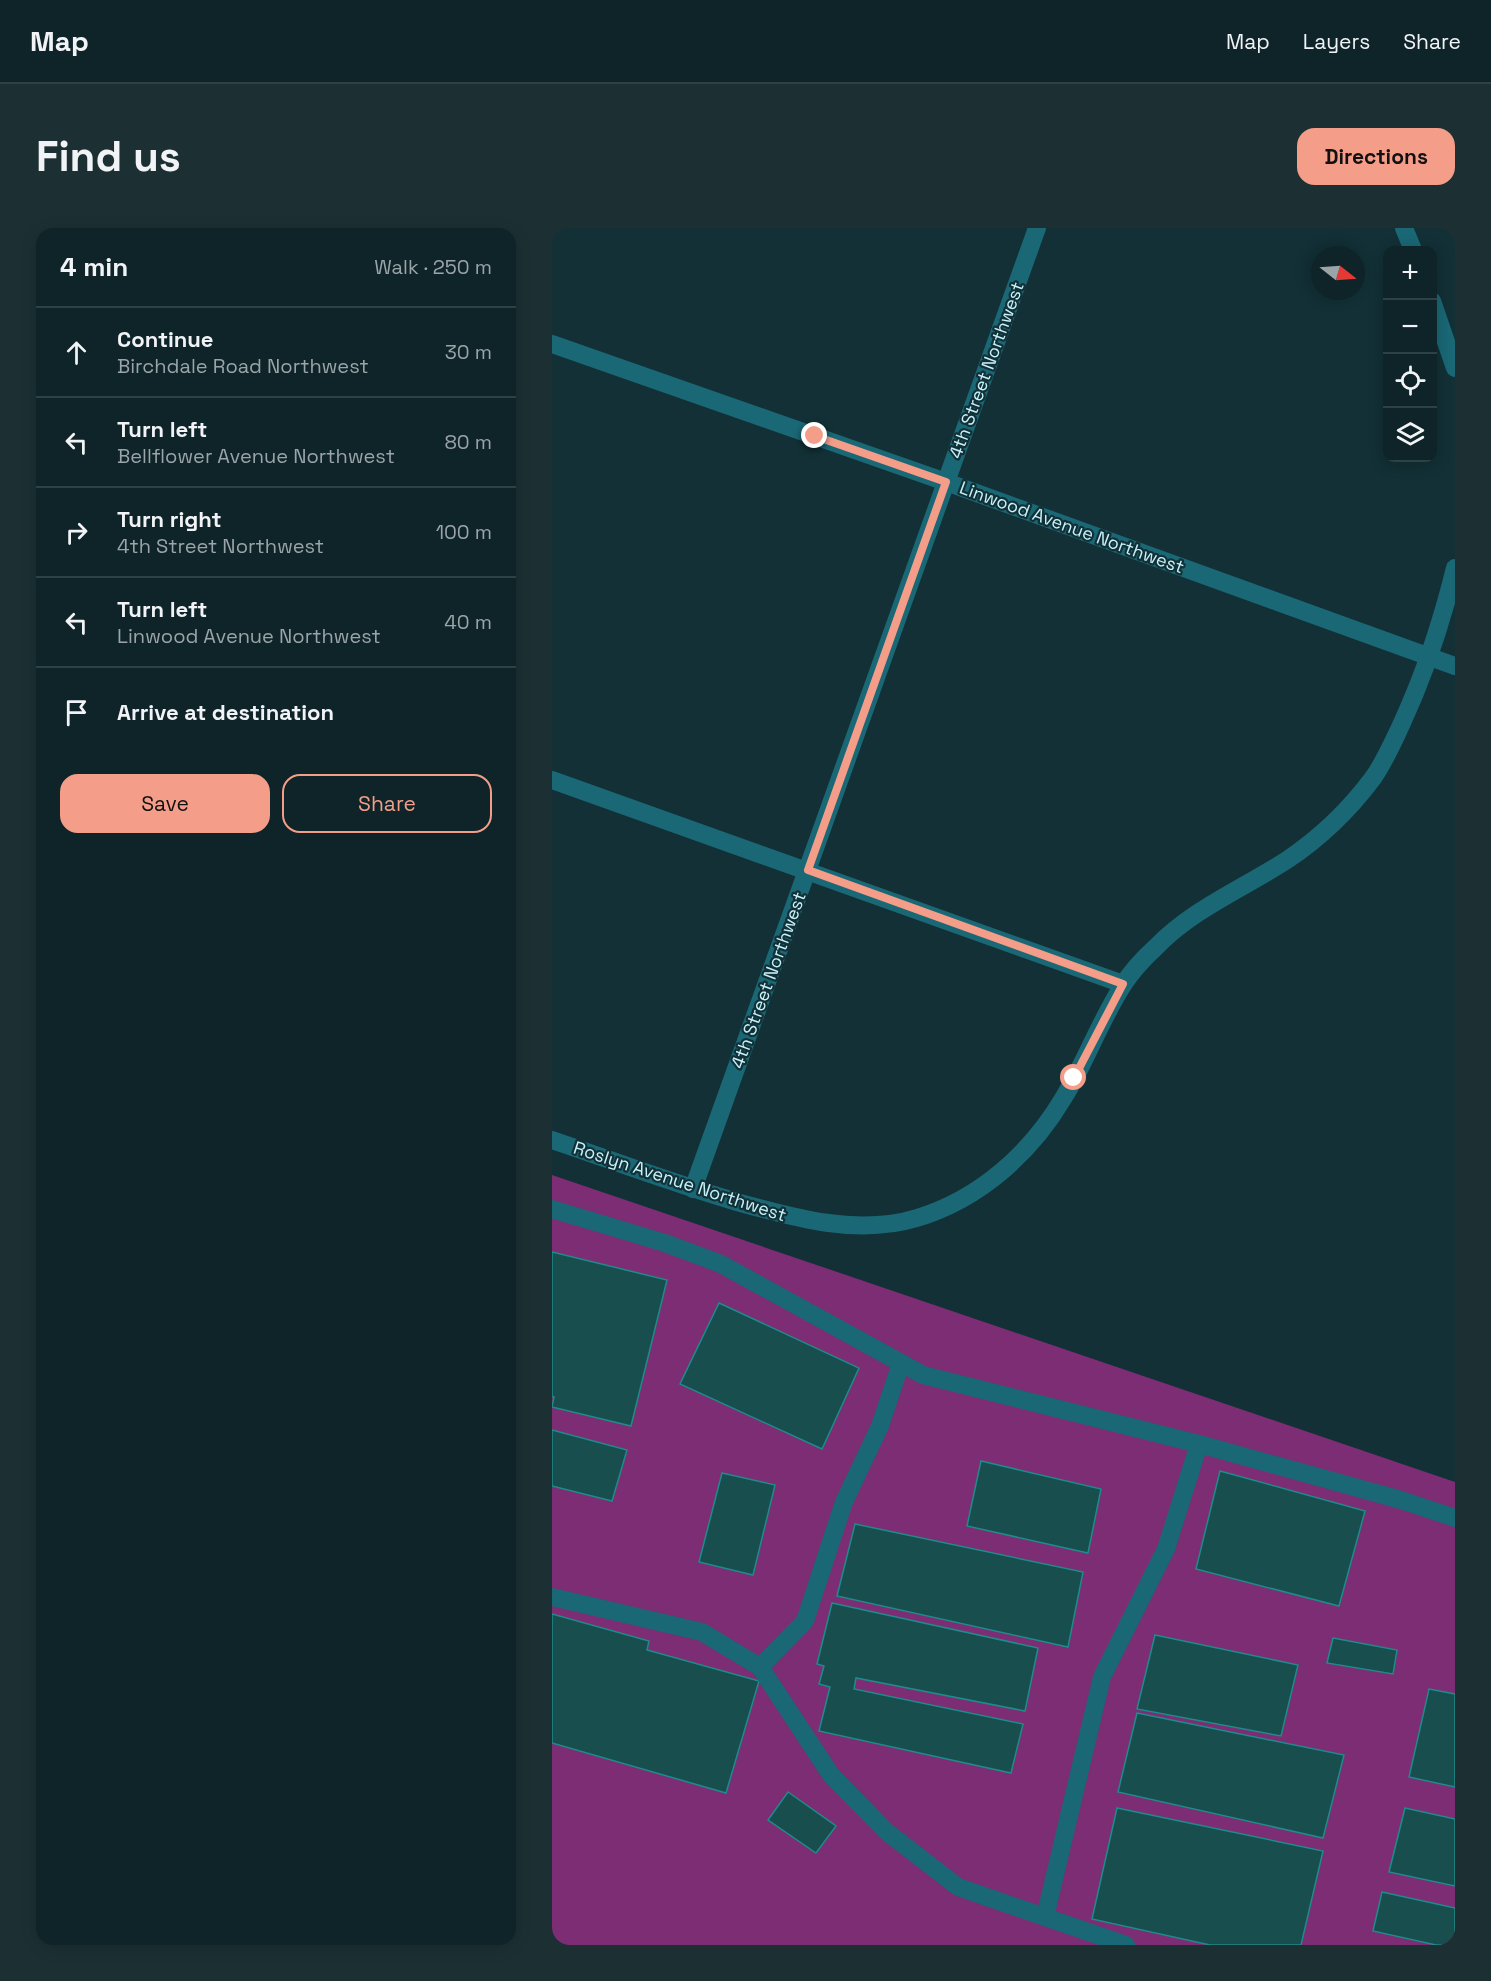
<!DOCTYPE html>
<meta charset="utf-8">
<style>
:root{--surface:#0e2428;--page:#1c3034;--text:#f1f3f6;--muted:#9ba4a8;--line:#2e4145;--accent:#f49e8a}
body{margin:0;font-family:"Space Grotesk",sans-serif;background:var(--page);color:var(--text)}
.controls{position:absolute;right:18px;top:18px;display:grid;overflow:hidden;border-radius:12px;box-shadow:0 3px 15px #0003}
.controls button{width:54px;height:54px;display:grid;place-items:center;padding:0;border:0;border-bottom:2px solid var(--line);background:var(--surface);color:var(--text);font:30px sans-serif}
.compass{position:absolute;left:759px;top:18px;width:54px;height:54px;border-radius:50%;background:var(--surface);box-shadow:0 3px 15px #0003;rotate:107deg}
.stop{position:absolute;width:18px;height:18px;margin:-14px;border:4px solid #f49e8a;border-radius:50%;background:#fff}
.stop.end{background:#f49e8a;border-color:#fff;box-shadow:0 2px 6px #0008}
.list{margin:0;padding:0;list-style:none}
h2{display:flex;justify-content:space-between;align-items:center;height:78px;margin:0;padding:0 24px;font-size:26px}
h2 small{font-size:20px;font-weight:400;color:var(--muted)}
.list li{display:grid;grid-template-columns:39px 1fr auto;gap:18px;align-items:center;box-sizing:border-box;height:90px;padding:0 24px;border-top:2px solid var(--line)}
.list b{display:block;font-size:22px;white-space:nowrap}
.list p{margin:0;font-size:20px;white-space:nowrap;color:var(--muted)}
.list em{font-size:20px;font-style:normal;color:var(--muted)}
.actions{display:flex;gap:12px;padding:18px 24px}
.actions a{flex:1;padding:14px 0;border:2px solid var(--accent);border-radius:18px;text-align:center;font-size:21px;color:var(--accent)}
.actions .main{background:var(--accent);color:#111}
.icon{flex:none;width:33px;height:33px;fill:none;stroke:currentColor;stroke-width:2;stroke-linecap:round;stroke-linejoin:round}
.map{position:relative;flex:none;width:903px;height:1717px;overflow:hidden;border-radius:18px}
header{display:flex;align-items:center;gap:36px;box-sizing:border-box;height:84px;padding:0 30px;background:var(--surface);border-bottom:2px solid var(--line)}
header strong{font-size:28px}
nav{display:flex;gap:33px;margin-inline-start:auto;font-size:21px}
.intro{display:flex;align-items:center;justify-content:space-between;box-sizing:border-box;height:144px;padding:0 36px}
h1{margin:0;font-size:42px}
.button{padding:15px 27px;border-radius:18px;background:var(--accent);color:#111;font-size:21px;font-weight:700}
main{display:flex;gap:36px;padding:0 36px}
aside{flex:1;background:var(--surface);border-radius:18px;box-shadow:0 3px 15px #0003}
.map>svg:first-child{display:block}
.green{fill:#7d2d73}
.building{fill:#184e4d;stroke:#1d8c8a;stroke-width:1.5}
.lines{fill:none;stroke-linecap:round;stroke-linejoin:round}
.minor{stroke:#1a6775;stroke-width:18}
.route{stroke:#f49e8a;stroke-width:8}
.labels{text-anchor:middle;dominant-baseline:central;stroke-width:4.5;stroke-linejoin:round;paint-order:stroke}
.street-label{font-size:18px;fill:#c6f2fb;stroke:#123036}
</style>
<header>
<strong>Map</strong>
<nav><a>Map</a><a>Layers</a><a>Share</a></nav>
</header>
<div class="intro"><h1>Find us</h1><a class="button">Directions</a></div>
<main>
<aside>
<h2>4 min<small>Walk · 250 m</small></h2>
<ul class="list">
<li><svg class="icon" aria-label="ahead" viewBox="0 0 24 24"><path d="M12 20V5M6 11l6-6 6 6"/></svg><div><b>Continue</b><p>Birchdale Road Northwest</p></div><em>30 m</em></li>
<li><svg class="icon" aria-label="left" viewBox="0 0 24 24"><path d="M17 20v-9H6M10 6l-5 5 5 5"/></svg><div><b>Turn left</b><p>Bellflower Avenue Northwest</p></div><em>80 m</em></li>
<li><svg class="icon" aria-label="right" viewBox="0 0 24 24"><path d="M7 20v-9h11M14 6l5 5-5 5"/></svg><div><b>Turn right</b><p>4th Street Northwest</p></div><em>100 m</em></li>
<li><svg class="icon" aria-label="left" viewBox="0 0 24 24"><path d="M17 20v-9H6M10 6l-5 5 5 5"/></svg><div><b>Turn left</b><p>Linwood Avenue Northwest</p></div><em>40 m</em></li>
<li><svg class="icon" aria-label="arrive" viewBox="0 0 24 24"><path d="M6 21V4h12l-3 4 3 4H6"/></svg><div><b>Arrive at destination</b></div></li>
</ul>
<div class="actions"><a class="main">Save</a><a>Share</a></div>
</aside>
<div class="map">
<svg width="903" height="1717" viewBox="0 0 903 1717">
<rect width="100%" height="100%" fill="#123036"/>
<!-- green -->
<path class="green" d="M0 947 903 1254V1717H0Z"/>
<!-- building -->
<g class="building">
<path d="M0 1024 115 1052 79 1198 0 1179 2 1169H0Z"/>
<path d="M167 1075 307 1140 270 1221 128 1156Z"/>
<path d="M0 1202 75 1222 60 1273 0 1258Z"/>
<path d="M429 1233 549 1261 536 1325 415 1298Z"/>
<path d="M668 1243 813 1283 787 1378 644 1341Z"/>
<path d="M170 1245 223 1257 201 1347 147 1334Z"/>
<path d="M303 1296 531 1344 516 1419 285 1368Z"/>
<path d="M280 1375 486 1420 473 1483 304 1450 302 1461 471 1496 459 1545 267 1503 278 1459 267 1456 272 1438 265 1436Z"/>
<path d="M0 1386 97 1413 95 1422 207 1453 174 1565 0 1515Z"/>
<path d="M603 1407 746 1437 729 1508 585 1481Z"/>
<path d="M781 1410 845 1422 841 1446 775 1435Z"/>
<path d="M877 1461 903 1466V1559L857 1549Z"/>
<path d="M585 1485 792 1527 771 1610 566 1564Z"/>
<path d="M236 1564 284 1598 264 1625 216 1592Z"/>
<path d="M565 1580 771 1623 749 1717H658L540 1691Z"/>
<path d="M853 1580 903 1591V1658L837 1644Z"/>
<path d="M830 1664 903 1680V1717H884L821 1703Z"/>
</g>
<g class="lines">
<!-- minor -->
<g class="minor">
<path d="M852 0 861 22"/>
<path d="M880 73 903 140"/>
<path d="M0 116 394 254 903 438"/>
<path d="M0 552 571 756"/>
<path d="M0 912C62 933 123 956 185 974 242 990 306 1008 365 990 428 971 479 925 512 869 534 833 548 793 571 757 579 744 592 730 604 719 641 681 690 661 735 632 768 610 797 582 821 550 833 533 841 514 850 495 873 445 890 393 903 340"/>
<path d="M141 961 485 0"/>
<path d="M0 981 113 1015 169 1036 371 1147 647 1216 849 1272 903 1290"/>
<path d="M0 1369 150 1404 208 1439 279 1547 335 1604 406 1659 574 1717"/>
<path d="M208 1439 253 1393 292 1274 328 1198 349 1135"/>
<path d="M493 1689 550 1449 614 1321 647 1216"/>
</g>
</g>
<g class="lines">
<!-- route -->
<path class="route" d="M263 208 394 254 256 642 571 756 522 850"/>
</g>
<g class="labels">
<!-- street labels -->
<g class="street-label">
<text transform="translate(434 142) rotate(-70)">4th Street Northwest</text>
<text transform="translate(520 299) rotate(20)">Linwood Avenue Northwest</text>
<text transform="translate(216 752) rotate(-70)">4th Street Northwest</text>
<text transform="translate(128 953) rotate(18)">Roslyn Avenue Northwest</text>
</g>
</g>
</svg>
<div class="controls">
<button>+</button>
<button>−</button>
<button><svg class="icon" aria-label="locate" viewBox="0 0 24 24"><circle cx="12" cy="12" r="6"/><path d="M12 2v4M12 18v4M2 12h4M18 12h4"/></svg></button>
<button><svg class="icon" aria-label="layers" viewBox="0 0 24 24"><path d="M12 4l9 5-9 5-9-5zM3 14l9 5 9-5"/></svg></button>
</div>
<svg class="compass" viewBox="-18 -18 36 36"><path d="M0-13l5 13h-10z" fill="#e53935"/><path d="M0 13l5-13h-10z" fill="#9ba4a8"/></svg>
<div class="stop" style="left:522px;top:850px"></div>
<div class="stop end" style="left:263px;top:208px"></div>
</div>
</main>
